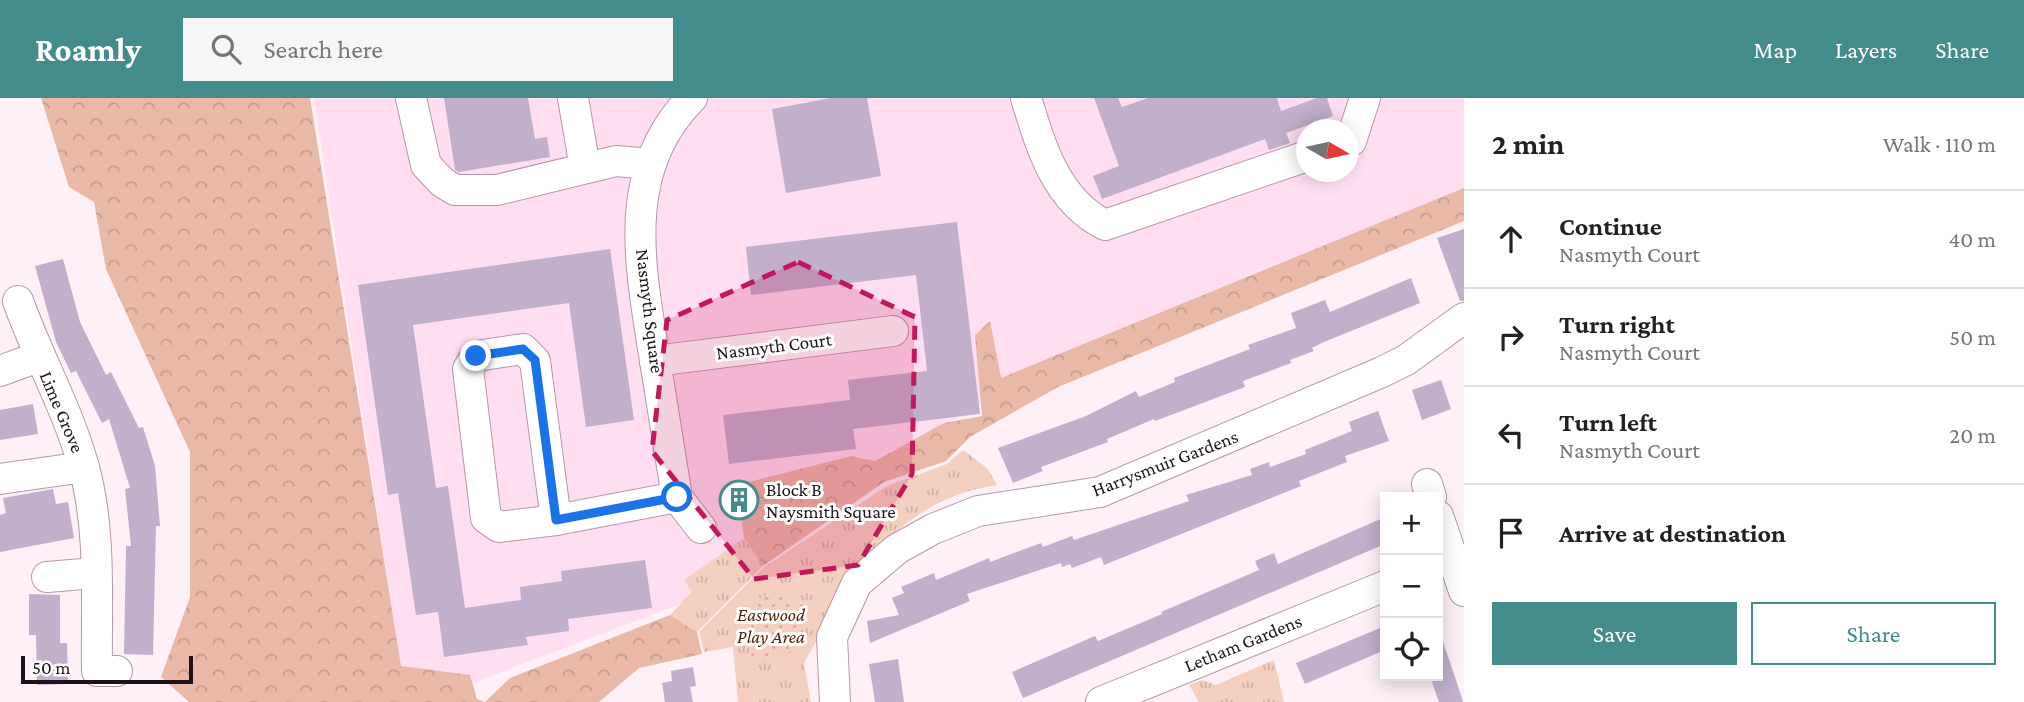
<!DOCTYPE html>
<meta charset="utf-8">
<style>
:root{--surface:#fff;--page:#f6f6f6;--text:#202124;--muted:#757577;--line:#e0e0e0;--accent:#448c8c}
body{margin:0;font-family:"Crimson Pro",serif;background:var(--page);color:var(--text)}
.controls{position:absolute;right:21px;bottom:21px;display:grid;overflow:hidden;border-radius:0px;box-shadow:0 4px 18px #0003}
.controls button{width:63px;height:63px;display:grid;place-items:center;padding:0;border:0;border-bottom:2px solid var(--line);background:var(--surface);color:var(--text);font:35px sans-serif}
.compass{position:absolute;left:1296px;top:21px;width:63px;height:63px;border-radius:50%;background:var(--surface);box-shadow:0 4px 18px #0003;rotate:99deg}
.scale{position:absolute;left:21px;bottom:18px;width:172px;box-sizing:border-box;padding-left:7px;border:4px solid #1d1219;border-top:0;font-size:19px;line-height:24px;white-space:nowrap;color:#1d1219;-webkit-text-stroke:5px #fff;paint-order:stroke}
.stop{position:absolute;width:21px;height:21px;margin:-16px;border:5px solid #1a73e8;border-radius:50%;background:#fff}
.stop.end{background:#1a73e8;border-color:#fff;box-shadow:0 2px 7px #0008}
.list{margin:0;padding:0;list-style:none}
h2{display:flex;justify-content:space-between;align-items:center;height:91px;margin:0;padding:0 28px;font-size:30px}
h2 small{font-size:23px;font-weight:400;color:var(--muted)}
.list li{display:grid;grid-template-columns:46px 1fr auto;gap:21px;align-items:center;box-sizing:border-box;height:98px;padding:0 28px;border-top:2px solid var(--line)}
.list b{display:block;font-size:26px;white-space:nowrap}
.list p{margin:0;font-size:23px;white-space:nowrap;color:var(--muted)}
.list em{font-size:23px;font-style:normal;color:var(--muted)}
.actions{display:flex;gap:14px;padding:21px 28px}
.actions a{flex:1;padding:16px 0;border:2px solid var(--accent);border-radius:0px;text-align:center;font-size:24px;color:var(--accent)}
.actions .main{background:var(--accent);color:#fff}
.icon{flex:none;width:38px;height:38px;fill:none;stroke:currentColor;stroke-width:2;stroke-linecap:round;stroke-linejoin:round}
.map{position:relative;flex:none;width:1464px;height:604px;overflow:hidden}
header{display:flex;align-items:center;gap:42px;box-sizing:border-box;height:98px;padding:0 35px;background:var(--accent);color:#fff}
header strong{font-size:33px}
nav{display:flex;gap:38px;margin-inline-start:auto;font-size:24px}
.search{width:490px;height:63px;background:var(--page);display:flex;align-items:center;gap:18px;box-sizing:border-box;padding:0 24px;border-radius:0px;color:var(--muted);font-size:26px}
main{display:flex}
aside{flex:1;background:var(--surface)}
.map>svg:first-child{display:block}
.built{fill:#ffdef1;fill-rule:evenodd}
.grass{fill:url(#grass-tufts)}
.forest{fill:url(#forest-crowns)}
.park{fill:url(#park-dots)}
.building{fill:#c1afcc}
.lines{fill:none;stroke-linecap:round;stroke-linejoin:round}
.minor-casing{stroke:#b697a9;stroke-width:32}
.minor{stroke:#fff;stroke-width:30}
.route{stroke:#1a73e8;stroke-width:9}
.marked{fill:#c2185b;fill-opacity:0.2;stroke:#c2185b;stroke-width:5;stroke-dasharray:14 9;stroke-linejoin:round}
.labels{text-anchor:middle;dominant-baseline:central;stroke-width:6;stroke-linejoin:round;paint-order:stroke}
.street-label{font-size:19px;fill:#1d1219;stroke:#fff}
.poi-label{font-size:19px;fill:#1d1219;stroke:#fff;text-anchor:start}
.park-label{font-size:19px;font-style:italic;fill:#571d02;stroke:#fff}
</style>
<header>
<strong>Roamly</strong>
<div class="search"><svg class="icon" aria-label="search" viewBox="0 0 24 24"><circle cx="10" cy="10" r="6"/><path d="M15 15l6 6"/></svg>Search here</div>
<nav><a>Map</a><a>Layers</a><a>Share</a></nav>
</header>
<main>
<div class="map">
<svg width="1464" height="604" viewBox="0 0 1464 604">
<defs>
<pattern id="grass-tufts" width="24" height="20" patternUnits="userSpaceOnUse" patternTransform="scale(1.75)"><rect width="24" height="20" fill="#f5cfc0"/><path d="M3 7l-1-3M5 7V3M7 7l1-3M15 17l-1-3M17 17v-4M19 17l1-3" fill="none" stroke="#d2b1a4"/></pattern>
<pattern id="forest-crowns" width="20" height="18" patternUnits="userSpaceOnUse" patternTransform="scale(1.75)"><rect width="20" height="18" fill="#eab8a6"/><path d="M2 6a3 3 0 1 1 6 0M12 15a3 3 0 1 1 6 0" fill="none" stroke="#c89d8e"/></pattern>
<pattern id="park-dots" width="8" height="8" patternUnits="userSpaceOnUse" patternTransform="scale(1.75)"><rect width="8" height="8" fill="#f5cfc0"/><path d="M2 2h.1M6 6h.1" fill="none" stroke="#d2b1a4" stroke-width="1.8" stroke-linecap="round"/></pattern>
</defs>
<rect width="100%" height="100%" fill="#fdf0f7"/>
<!-- built -->
<path class="built" d="M314 0H1464V91L1007 291 773 426 709 495 423 604 401 569ZM1307 32H1349V74H1307Z"/>
<!-- grass -->
<g class="grass">
<path d="M963 352 987 370 997 387C893 403 852 481 804 565L811 604H738L733 549 704 554 699 534 764 469 887 388 947 366Z"/>
<path d="M744 440 763 468 697 534 670 517 692 494 684 482Z"/>
<path d="M1274 562 1284 604H1199L1189 587 1202 582 1216 587Z"/>
</g>
<!-- forest -->
<g class="forest">
<path d="M310 0 401 568 470 577 477 601 485 604H189L161 579 190 499V354L106 171 94 104 69 89 41 0Z"/>
<path d="M1464 90V123L1058 289 970 339 946 363 884 384 763 468 744 440 737 387 851 358 875 363 944 325 982 318 975 237 990 223 1001 280Z"/>
<path d="M670 517 697 534 702 556 639 570 599 604H485L510 580Z"/>
</g>
<!-- park -->
<path class="park" d="M775 494 809 509 792 553 753 561 740 527 749 504Z"/>
<!-- building -->
<g class="building">
<path d="M444 0H528L535 41 547 39 550 59 459 74 455 72Z"/>
<path d="M831 0H867L881 78 786 95 772 11Z"/>
<path d="M1094 0H1118L1122 9 1148 0H1277L1281 13 1317 0H1327L1333 18 1286 35 1290 45 1269 52 1265 41 1102 101 1093 78 1119 68Z"/>
<path d="M957 124 980 316 853 331 856 351 729 366 723 317 850 302 848 282 927 273 916 177 751 197 746 149Z"/>
<path d="M1464 131V203H1460L1437 140Z"/>
<path d="M610 151 634 322 586 329 569 205 413 227 436 390 448 388 465 510 521 502 520 489 562 483 561 473 645 462 652 510 568 521 569 533 526 539 528 547 444 559 438 514 416 517 398 395 388 397 358 187Z"/>
<path d="M63 161 80 224 106 277 111 274 139 330 143 329 155 368 160 428H156L153 557 124 556 126 448H131L125 391 130 390 109 321 102 325 76 273 71 275 56 244 35 168Z"/>
<path d="M1411 180 1420 205 1324 244 1312 250 1314 253 1290 262 1291 265 1243 283 1245 289 1155 323 1154 321 1107 341 1108 344 1041 369 1043 373 1013 385 998 350 1086 318 1136 293 1139 299 1175 284 1174 280 1250 251 1248 247 1296 230 1291 215 1325 202 1330 214Z"/>
<path d="M1441 282 1451 311 1422 322 1412 292Z"/>
<path d="M33 306 38 336 0 342V312Z"/>
<path d="M1378 313 1389 343 1345 358 1347 364 1299 383 1301 388 1104 467 1101 459 1072 470 1070 466 1062 469 1061 465 967 496 970 503 870 545 867 523 899 517 892 500 904 495 901 489 934 475 936 482 989 460 990 464 1041 445 1043 449 1072 438 1074 442 1189 403 1186 397 1252 377 1250 371 1269 364 1270 369 1306 356 1305 352 1352 333 1349 324Z"/>
<path d="M53 391 56 406 68 404 74 440 0 454V417L6 415 3 400Z"/>
<path d="M1385 419V446L1023 600 1012 574 1095 538 1098 543 1162 516 1161 514 1259 472 1255 463 1274 455 1278 466Z"/>
<path d="M29 496 60 497V545H67L68 586 37 587 36 537H29Z"/>
<path d="M1385 528V552L1305 586 1296 565Z"/>
<path d="M1441 538 1456 582 1463 604H1439L1435 593 1430 578H1438V539Z"/>
<path d="M898 561 904 604H875L869 566Z"/>
<path d="M693 569 696 588 690 589 693 604H665L662 585 672 583 671 573Z"/>
</g>
<g class="lines">
<defs>
<g id="minor">
<path d="M411 0 426 67 442 84 455 92H497L616 63 651 66"/>
<path d="M573 0 585 70"/>
<path d="M692 0C620 72 640 166 654 257 662 304 669 351 677 399L701 430"/>
<path d="M1026 0C1041 49 1056 102 1105 127L1307 58"/>
<path d="M1349 44 1351 43 1365 0"/>
<path d="M18 203C38 259 67 310 83 366 102 432 96 506 97 573H117"/>
<path d="M523 251 535 263 556 422 499 429 486 420 468 271 476 258Z"/>
<path d="M655 263 893 233"/>
<path d="M0 273 38 259"/>
<path d="M0 381 84 369"/>
<path d="M1427 386 1431 399"/>
<path d="M1438 418 1464 493"/>
<path d="M556 422 677 399"/>
<path d="M47 479 95 475"/>
<path d="M835 604 832 539 857 485 897 451 933 431 978 413 1100 394 1382 274 1406 262 1464 220"/>
<path d="M1101 604 1385 488"/>
</g>
</defs>
<!-- minor casing -->
<use href="#minor" class="minor-casing"/>
<!-- minor -->
<use href="#minor" class="minor"/>
</g>
<g class="lines">
<!-- route -->
<path class="route" d="M476 258 523 251 535 262 556 422 677 399"/>
</g>
<!-- marked area -->
<path class="marked" d="M798 164 915 219 912 376 858 467 754 481 652 353 667 222Z"/>
<!-- icons -->
<defs>
<symbol id="building-ring" viewBox="-11 -11 22 22"><circle r="9.5" fill="#fff" stroke="#448c8c" stroke-width="1.5"/><path d="M-4-6H4V6H1V3H-1V6H-4ZM-2.5-4.3h1.7v1.8h-1.7ZM.8-4.3h1.7v1.8H.8ZM-2.5-1h1.7V.8h-1.7ZM.8-1h1.7V.8H.8Z" fill="#448c8c"/></symbol>
</defs>
<g fill-rule="evenodd">
<use href="#building-ring" x="717" y="380" width="44" height="44"/>
</g>
<g class="labels">
<!-- street labels -->
<g class="street-label">
<text transform="translate(650 213) rotate(83)">Nasmyth Square</text>
<text transform="translate(774 248) rotate(-7)">Nasmyth Court</text>
<text transform="translate(62 314) rotate(67)">Lime Grove</text>
<text transform="translate(1165 365) rotate(-21)">Harrysmuir Gardens</text>
<text transform="translate(1243 545) rotate(-22)">Letham Gardens</text>
</g>
<!-- poi labels -->
<g class="poi-label">
<text x="766" y="391">Block B<tspan x="766" dy="22">Naysmith Square</tspan></text>
</g>
<!-- park labels -->
<g class="park-label">
<text x="771" y="516">Eastwood<tspan x="771" dy="22">Play Area</tspan></text>
</g>
</g>
</svg>
<div class="controls">
<button>+</button>
<button>−</button>
<button><svg class="icon" aria-label="locate" viewBox="0 0 24 24"><circle cx="12" cy="12" r="6"/><path d="M12 2v4M12 18v4M2 12h4M18 12h4"/></svg></button>
</div>
<svg class="compass" viewBox="-18 -18 36 36"><path d="M0-13l5 13h-10z" fill="#e53935"/><path d="M0 13l5-13h-10z" fill="#757577"/></svg>
<div class="scale">50 m</div>
<div class="stop" style="left:677px;top:399px"></div>
<div class="stop end" style="left:476px;top:258px"></div>
</div>
<aside>
<h2>2 min<small>Walk · 110 m</small></h2>
<ul class="list">
<li><svg class="icon" aria-label="ahead" viewBox="0 0 24 24"><path d="M12 20V5M6 11l6-6 6 6"/></svg><div><b>Continue</b><p>Nasmyth Court</p></div><em>40 m</em></li>
<li><svg class="icon" aria-label="right" viewBox="0 0 24 24"><path d="M7 20v-9h11M14 6l5 5-5 5"/></svg><div><b>Turn right</b><p>Nasmyth Court</p></div><em>50 m</em></li>
<li><svg class="icon" aria-label="left" viewBox="0 0 24 24"><path d="M17 20v-9H6M10 6l-5 5 5 5"/></svg><div><b>Turn left</b><p>Nasmyth Court</p></div><em>20 m</em></li>
<li><svg class="icon" aria-label="arrive" viewBox="0 0 24 24"><path d="M6 21V4h12l-3 4 3 4H6"/></svg><div><b>Arrive at destination</b></div></li>
</ul>
<div class="actions"><a class="main">Save</a><a>Share</a></div>
</aside>
</main>
